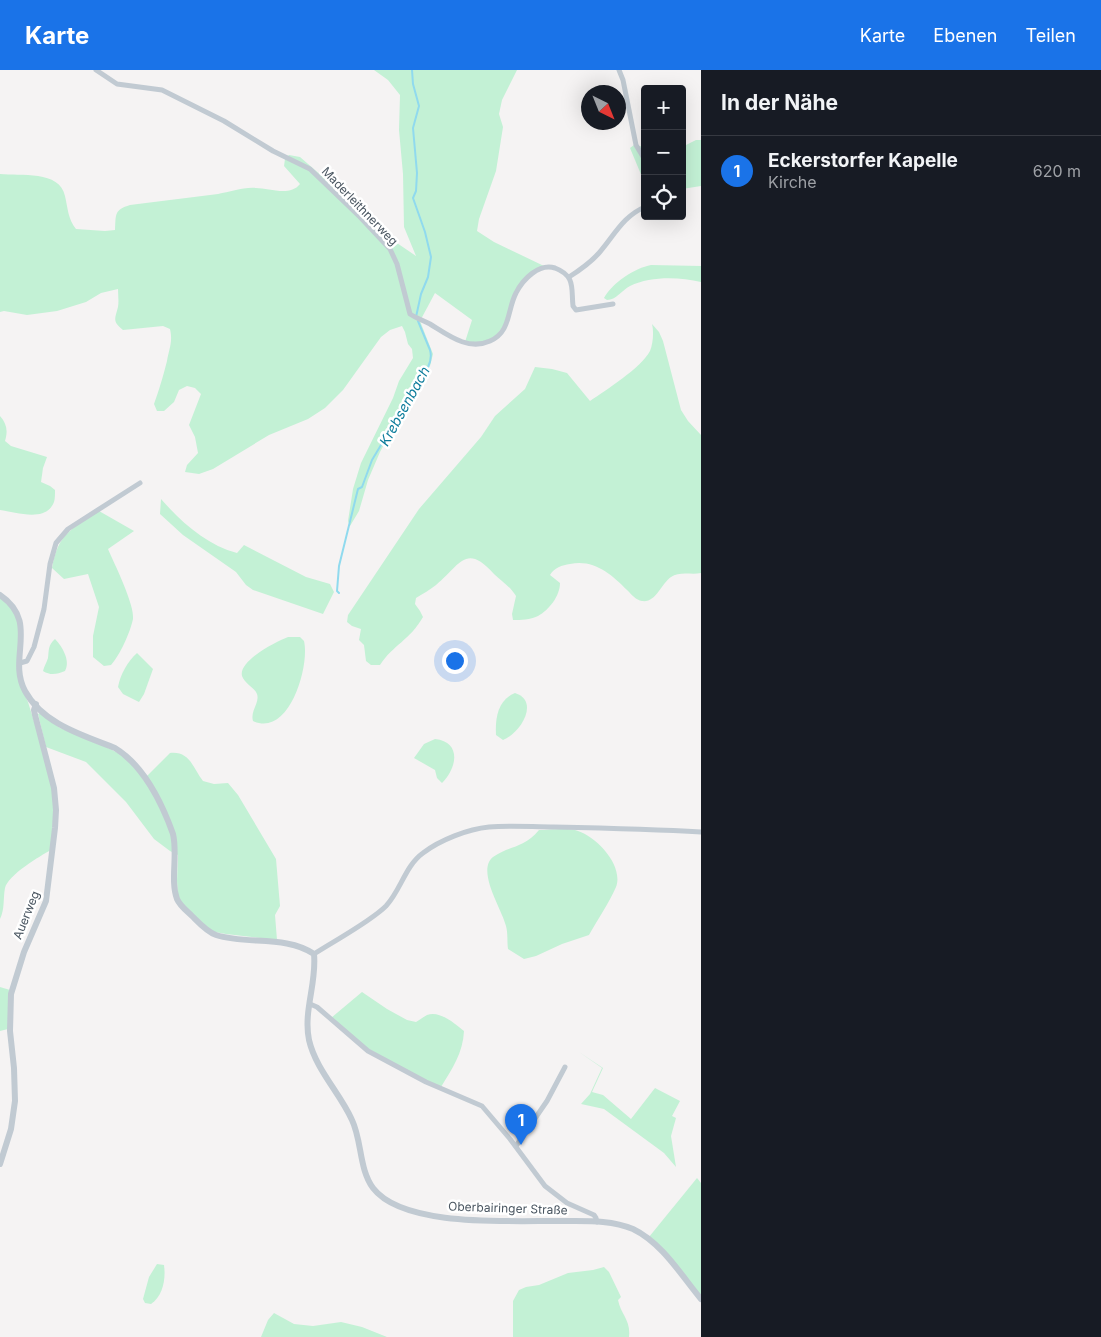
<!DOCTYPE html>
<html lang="de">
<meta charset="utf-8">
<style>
:root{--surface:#171b24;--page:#242831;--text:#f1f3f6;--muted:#9ea1a6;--line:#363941;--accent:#1a73e8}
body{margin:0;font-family:Inter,sans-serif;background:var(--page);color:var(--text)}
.controls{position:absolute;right:15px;top:15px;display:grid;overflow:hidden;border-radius:5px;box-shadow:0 5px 20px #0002}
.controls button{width:45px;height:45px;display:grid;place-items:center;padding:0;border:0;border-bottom:1px solid var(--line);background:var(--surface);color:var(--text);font:25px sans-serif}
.compass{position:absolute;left:581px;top:15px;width:45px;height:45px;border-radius:50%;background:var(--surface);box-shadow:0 5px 20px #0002;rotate:137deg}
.you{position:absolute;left:454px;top:590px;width:18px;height:18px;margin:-12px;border:4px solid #fff;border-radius:50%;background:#1a73e8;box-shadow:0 0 0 8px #1a73e833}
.badge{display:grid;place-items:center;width:32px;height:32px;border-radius:50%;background:var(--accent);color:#fff;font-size:16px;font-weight:700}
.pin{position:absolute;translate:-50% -41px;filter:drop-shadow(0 1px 2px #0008)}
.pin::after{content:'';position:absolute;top:26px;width:18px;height:15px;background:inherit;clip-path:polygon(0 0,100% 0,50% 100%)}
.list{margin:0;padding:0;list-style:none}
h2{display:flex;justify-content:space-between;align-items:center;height:65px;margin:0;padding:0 20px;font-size:21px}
h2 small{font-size:16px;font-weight:400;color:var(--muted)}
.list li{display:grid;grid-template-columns:32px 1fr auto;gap:15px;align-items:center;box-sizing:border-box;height:70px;padding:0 20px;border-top:1px solid var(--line)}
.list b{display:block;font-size:19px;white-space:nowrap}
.list p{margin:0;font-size:16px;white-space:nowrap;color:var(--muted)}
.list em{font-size:16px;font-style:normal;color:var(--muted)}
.icon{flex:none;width:28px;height:28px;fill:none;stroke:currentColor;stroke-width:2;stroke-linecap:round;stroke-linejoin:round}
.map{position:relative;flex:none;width:701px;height:1267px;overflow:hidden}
header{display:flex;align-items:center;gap:30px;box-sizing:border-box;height:70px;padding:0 25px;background:var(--accent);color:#fff}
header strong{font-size:24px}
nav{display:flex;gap:28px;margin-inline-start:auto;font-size:18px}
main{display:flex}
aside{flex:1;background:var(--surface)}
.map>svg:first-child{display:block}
.green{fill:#c3f1d5}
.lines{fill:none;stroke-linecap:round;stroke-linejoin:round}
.stream{stroke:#90daee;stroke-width:2}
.minor{stroke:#c1cad2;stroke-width:5}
.tertiary{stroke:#c1cad2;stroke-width:6}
.labels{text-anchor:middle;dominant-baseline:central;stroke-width:5;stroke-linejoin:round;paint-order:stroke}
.street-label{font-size:12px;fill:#4a5661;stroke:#fff}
.water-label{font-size:14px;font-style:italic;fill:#0c7c9b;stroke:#fff}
</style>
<header>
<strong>Karte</strong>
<nav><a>Karte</a><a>Ebenen</a><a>Teilen</a></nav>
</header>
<main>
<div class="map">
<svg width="701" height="1267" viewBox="0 0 701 1267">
<rect width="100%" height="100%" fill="#f5f3f3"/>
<!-- green -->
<g class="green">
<path d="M374 0H517L502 30 499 44 503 57 496 101 479 149 477 161 494 172 544 196 521 213 507 251 495 267 483 272H465L472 250 435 223 420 251 433 284 430 296 408 329 380 382 368 410 359 441 350 456 348 451 353 419 361 393 393 328 399 311 413 288 412 279 408 274 405 262 402 256 390 260 381 267 343 320 325 338 308 349 269 365 213 399 199 404 185 402 187 395 198 383 195 367 189 355 201 324 195 318 187 316 179 320 174 332 164 341H157L154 334C159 320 163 307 167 291 169 279 173 272 170 259L163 256 123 260C112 251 115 249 118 237 119 231 118 225 118 219L101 223 86 232 57 241 27 245 4 241 0 242V104C20 106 60 100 65 126 68 139 68 149 76 159L105 161 115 160C116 144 114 140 130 135 159 131 189 128 218 124 230 122 243 117 256 118 269 118 290 127 300 114L284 96 285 89 289 85 300 87 338 120 384 166 394 171 416 186 404 157 403 104 399 60 400 25 388 10Z"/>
<path d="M696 70H701V116L682 119V77Z"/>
<path d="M634 75 645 77V114L630 78Z"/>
<path d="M651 195 701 196V212C679 207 651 206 630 216 622 220 616 230 607 230L604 228C612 213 635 198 651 195Z"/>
<path d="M652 254 659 262 663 271 681 340 688 351 701 365V503C691 505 679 501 671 507 661 514 656 533 642 531 636 530 632 525 627 520 611 504 594 489 570 494 562 495 554 498 550 505L560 513C560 526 549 540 538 546 530 550 521 550 513 550L512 544 516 526C510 516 502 512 494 504 465 472 460 496 436 515 430 520 422 524 416 528L415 534 420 541 423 547C410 570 393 575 380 595H371L366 591 364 575 359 570 361 559 352 556 347 552 348 545 419 439 481 367 495 346 525 319 535 297 552 299 567 303 590 331C606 320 641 298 650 281 653 274 654 262 652 254Z"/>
<path d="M0 346C7 354 8 361 5 371L11 376 47 387 43 398 41 412 50 416 55 420C55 424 55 429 54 432 46 453 16 442 0 440Z"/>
<path d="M161 429C182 453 207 475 237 483L244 475 306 507 330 514 334 522 323 544 253 520 246 515 236 502 183 465 160 444Z"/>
<path d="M99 441 134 461 108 479C114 493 135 535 133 549 130 563 120 585 111 595L104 596 93 587V566L99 537 88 504 64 509 52 498C58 464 71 459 99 441Z"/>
<path d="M0 528 13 539 19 557 21 617 28 632 51 706 54 738 51 780C40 786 8 805 5 818 3 828 5 839 0 849Z"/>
<path d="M288 567H300L304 571C310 596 289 668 253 651 250 641 260 633 257 624 254 617 245 614 242 606 238 591 277 571 288 567Z"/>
<path d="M55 569C62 576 71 591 65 601 57 604 51 606 43 601 44 596 47 592 48 588 49 580 48 575 55 569Z"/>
<path d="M137 583 153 599 144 624 139 632 123 624 118 617C120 605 128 591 137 583Z"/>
<path d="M515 623C540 631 521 663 503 670L496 665C495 648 498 630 515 623Z"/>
<path d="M40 643 60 658 98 673 124 686 144 709 170 683C190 681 193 698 203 711L214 714 228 713 238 725 276 789 280 836 275 845 277 870 226 864 215 862 206 857 181 833 178 825 177 811 178 785 170 781 154 769 126 732 86 692 46 677 38 644Z"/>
<path d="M435 669C462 672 457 698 442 713L437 708 435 700 414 688 424 674Z"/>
<path d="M539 760C549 760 569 757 578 761 597 767 624 796 616 817 609 833 598 849 589 865L562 874 536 886 524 889 508 879C507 871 508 863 506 856 502 839 476 801 493 787 510 775 523 779 539 760Z"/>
<path d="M0 917 10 920 8 959 0 961Z"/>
<path d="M362 922 387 939 407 950 416 952C420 950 423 947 427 945 440 940 455 954 464 961 463 983 452 999 441 1017L420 1008 367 978 331 948Z"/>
<path d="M579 982 603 998 592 1022 603 1025 631 1049 655 1018 680 1031 672 1046 676 1048 671 1066 676 1097 664 1083 604 1039 581 1034 590 1024 602 998Z"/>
<path d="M697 1108 701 1113V1226L649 1167Z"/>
<path d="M157 1194 164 1195C166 1209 163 1226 151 1234L145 1233 143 1229 149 1207Z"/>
<path d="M604 1197 609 1202 621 1227 618 1230C621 1245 631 1250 629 1267H513V1231L519 1220 526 1217 539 1215 568 1203 593 1200Z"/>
<path d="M274 1243 294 1254 313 1256 341 1252 362 1257 387 1267H261L268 1250Z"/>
</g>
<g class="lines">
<!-- stream -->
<g class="stream">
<path d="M412 0 413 14 419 36 413 58 417 103 416 121 413 128 425 162 431 187 428 207 421 224 416 247"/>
<path d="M339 523 337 521 339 496 358 419 362 417 372 390 393 355C393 347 398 344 402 338 404 333 406 328 408 324 416 310 435 298 430 280L418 251"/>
</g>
<!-- minor -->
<g class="minor">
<path d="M96 0 117 14 162 20 224 51 273 81 310 99 360 147 390 179 397 194 410 244C416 248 424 251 430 254 448 265 468 281 490 271 511 262 507 240 516 223 523 209 539 193 555 198 576 206 571 219 573 236L576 240 613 234"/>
<path d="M619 0 623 10 636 75 645 90"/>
<path d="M569 207C580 200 590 193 599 183 614 166 623 146 645 137"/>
<path d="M20 593 27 591 34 577 44 539 50 494 56 473 68 459 140 413"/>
<path d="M314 884C334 871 370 852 386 836 401 820 405 796 423 783 440 770 468 759 489 757 510 755 533 757 554 757 603 758 652 759 701 762"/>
<path d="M310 934 317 937 368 981 426 1012 482 1036 510 1069 545 1116 567 1133 594 1145 596 1148 597 1152"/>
<path d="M516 1076 547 1031 565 997"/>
</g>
<!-- tertiary -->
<g class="tertiary">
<path d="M0 525C40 552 7 588 25 621 43 654 82 665 115 678 143 695 162 733 173 764 178 785 170 810 177 829 180 836 187 841 192 846 199 853 207 862 216 865 247 875 286 865 314 884 317 913 303 941 309 970 316 1000 340 1023 352 1050 362 1071 359 1099 373 1118 404 1159 518 1150 566 1151 588 1151 612 1150 633 1159 662 1173 681 1205 701 1229"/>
<path d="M0 1094 11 1059 15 1031 14 998 10 961 11 924 24 882 46 831 55 758 56 740 54 718 35 645 34 640 36 634"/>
</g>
</g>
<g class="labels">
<!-- street labels -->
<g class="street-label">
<text transform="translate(360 136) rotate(46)">Maderleithnerweg</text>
<text transform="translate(26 845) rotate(-68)">Auerweg</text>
<text transform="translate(508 1138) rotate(2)">Oberbairinger Straße</text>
</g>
<!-- water labels -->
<g class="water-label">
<text transform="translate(404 336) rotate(-61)">Krebsenbach</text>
</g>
</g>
</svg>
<div class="controls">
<button>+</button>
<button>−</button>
<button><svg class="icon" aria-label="locate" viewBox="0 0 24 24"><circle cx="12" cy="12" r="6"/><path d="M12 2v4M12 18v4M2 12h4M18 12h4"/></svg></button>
</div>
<svg class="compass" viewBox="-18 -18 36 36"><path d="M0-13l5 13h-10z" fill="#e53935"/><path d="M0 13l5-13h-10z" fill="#9ea1a6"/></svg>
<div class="you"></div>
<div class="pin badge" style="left:521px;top:1075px">1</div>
</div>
<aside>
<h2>In der Nähe<small></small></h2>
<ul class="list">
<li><span class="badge">1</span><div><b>Eckerstorfer Kapelle</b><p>Kirche</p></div><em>620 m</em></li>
</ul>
</aside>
</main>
